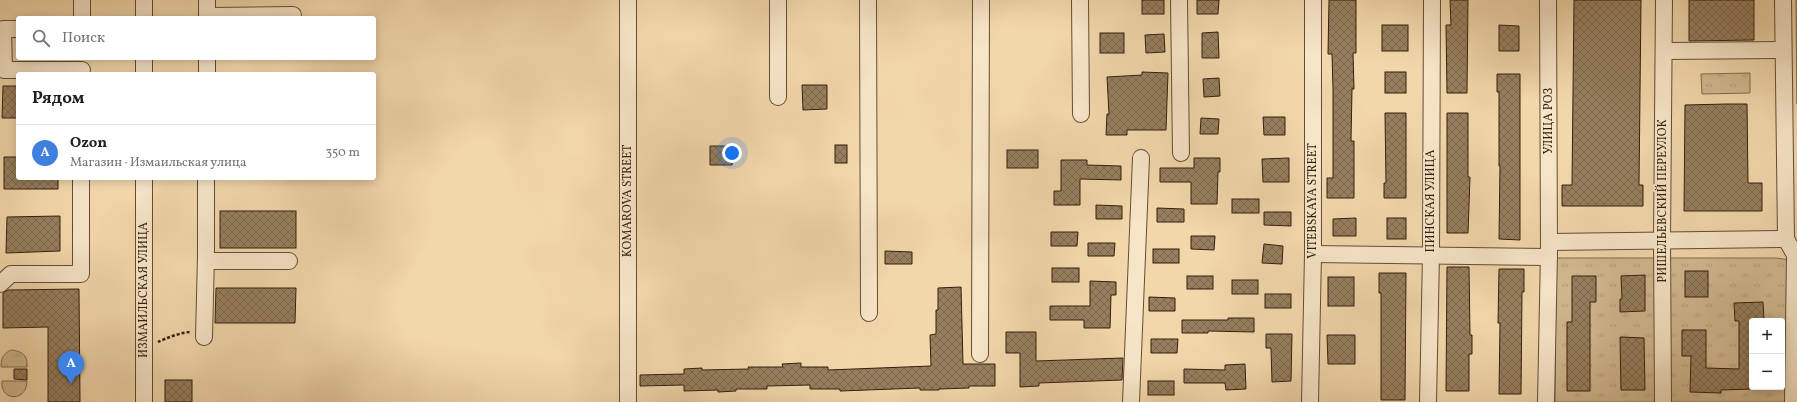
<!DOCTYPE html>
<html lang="ru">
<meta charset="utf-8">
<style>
:root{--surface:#fff;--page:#f6f6f6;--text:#202124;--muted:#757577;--line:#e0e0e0;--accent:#111827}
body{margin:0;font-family:Vollkorn,serif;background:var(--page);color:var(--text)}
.controls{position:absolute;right:12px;bottom:12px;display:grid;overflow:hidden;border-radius:4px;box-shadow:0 2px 10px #0003}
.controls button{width:36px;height:36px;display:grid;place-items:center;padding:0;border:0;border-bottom:1px solid var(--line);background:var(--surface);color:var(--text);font:20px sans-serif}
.you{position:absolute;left:732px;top:153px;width:14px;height:14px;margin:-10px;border:3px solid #fff;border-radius:50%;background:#1a73e8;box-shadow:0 0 0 6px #1a73e833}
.badge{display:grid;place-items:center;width:26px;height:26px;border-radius:50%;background:var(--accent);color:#fff;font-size:13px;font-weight:700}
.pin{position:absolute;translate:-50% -33px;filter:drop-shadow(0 1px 2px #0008)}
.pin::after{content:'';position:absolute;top:21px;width:14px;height:12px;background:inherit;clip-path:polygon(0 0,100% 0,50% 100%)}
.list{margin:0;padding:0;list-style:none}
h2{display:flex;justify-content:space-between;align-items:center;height:52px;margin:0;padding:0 16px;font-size:17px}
h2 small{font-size:13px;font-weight:400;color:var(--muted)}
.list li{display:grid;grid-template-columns:26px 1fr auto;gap:12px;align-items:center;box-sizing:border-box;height:56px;padding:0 16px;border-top:1px solid var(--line)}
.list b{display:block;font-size:15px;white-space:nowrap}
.list p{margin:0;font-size:13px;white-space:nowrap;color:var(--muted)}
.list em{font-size:13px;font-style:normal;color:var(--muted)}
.icon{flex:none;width:22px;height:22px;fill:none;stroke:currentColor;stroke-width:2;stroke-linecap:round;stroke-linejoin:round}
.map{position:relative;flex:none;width:1797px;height:402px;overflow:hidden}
.search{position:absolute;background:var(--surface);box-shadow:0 2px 10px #0003;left:16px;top:16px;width:360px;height:44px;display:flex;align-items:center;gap:10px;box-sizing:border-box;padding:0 14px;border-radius:4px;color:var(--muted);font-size:15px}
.panel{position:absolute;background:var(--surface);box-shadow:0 2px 10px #0003;left:16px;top:72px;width:360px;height:108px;border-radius:4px}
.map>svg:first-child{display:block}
.grass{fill:url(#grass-tufts);stroke:#846c4e;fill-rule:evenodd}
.pitch{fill:#d2b890;stroke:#846c4e}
.building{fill:url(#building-cross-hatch);stroke:#351f0c}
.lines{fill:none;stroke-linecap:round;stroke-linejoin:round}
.minor-casing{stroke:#644d34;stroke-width:18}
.path{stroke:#351f0c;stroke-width:2.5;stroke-dasharray:3 2;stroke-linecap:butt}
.minor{stroke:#f7e5c8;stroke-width:16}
.labels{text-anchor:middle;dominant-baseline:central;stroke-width:4;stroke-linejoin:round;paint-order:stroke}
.street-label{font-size:12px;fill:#351f0c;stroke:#f7e5c8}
</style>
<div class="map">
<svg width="1797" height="402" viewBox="0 0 1797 402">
<defs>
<pattern id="grass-tufts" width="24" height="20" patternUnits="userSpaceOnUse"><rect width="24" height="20" fill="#d2b890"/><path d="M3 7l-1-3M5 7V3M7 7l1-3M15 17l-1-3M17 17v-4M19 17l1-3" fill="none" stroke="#b59e7b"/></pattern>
<pattern id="building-cross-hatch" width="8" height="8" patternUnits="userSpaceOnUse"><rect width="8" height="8" fill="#977f5f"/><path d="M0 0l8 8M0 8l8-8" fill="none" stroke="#7c674d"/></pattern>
</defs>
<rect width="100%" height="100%" fill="#f2d7ab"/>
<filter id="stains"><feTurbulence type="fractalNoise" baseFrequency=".005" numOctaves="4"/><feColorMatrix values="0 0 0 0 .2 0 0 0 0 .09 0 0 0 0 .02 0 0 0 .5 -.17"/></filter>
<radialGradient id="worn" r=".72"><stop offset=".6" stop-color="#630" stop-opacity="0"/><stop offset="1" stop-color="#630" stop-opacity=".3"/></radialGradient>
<!-- grass -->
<g class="grass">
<path d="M1796 0H1797V104Z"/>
<path d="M1750 73V93L1702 94 1701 74Z"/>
<path d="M1556 258H1776L1797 261V402H1555ZM1752 321H1782V387H1752Z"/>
<path d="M11 350C22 351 28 355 27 367H1C1 358 3 354 11 350Z"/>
</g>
<!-- pitch -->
<path class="pitch" d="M2 381H27C27 402 0 402 2 381Z"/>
<!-- building -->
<g class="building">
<rect x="1142" y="0" width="22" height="14"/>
<path d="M1197 0H1219L1218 14H1197Z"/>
<path d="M1329 0H1356V53H1353L1354 89H1352L1351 141H1354V198H1327V178H1333V89L1332 54H1328Z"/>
<path d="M1450 0H1468L1467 93H1447L1446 25H1451Z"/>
<path d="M1574 0H1641L1639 185H1643V206H1562V185H1572Z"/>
<path d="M1689 0H1754V40L1689 41Z"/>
<rect x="1382" y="25" width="26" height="26"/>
<path d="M1499 25 1519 26V51H1499Z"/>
<path d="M1218 32 1219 58H1202V33Z"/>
<rect x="1100" y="33" width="24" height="20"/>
<path d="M1164 34 1165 52 1146 53 1145 35Z"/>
<path d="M1142 72 1168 73 1166 130H1127V135H1106L1107 114H1109L1107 77 1142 75Z"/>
<rect x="1385" y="72" width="21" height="21"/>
<path d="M1497 74H1520V240L1499 239 1500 166H1499V92H1497Z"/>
<path d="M1219 78 1220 96 1204 97 1203 79Z"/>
<path d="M802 85H827V109L803 110Z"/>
<path d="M3 86H18V118H2Z"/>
<path d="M1727 104H1747L1748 183H1762V211H1684L1685 105Z"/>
<path d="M1385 113H1406V198H1384V183H1386Z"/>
<path d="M1447 113H1468V177H1470L1468 233H1447Z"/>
<path d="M1263 117H1285V135H1264Z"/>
<path d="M1201 118 1219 119 1218 134H1200Z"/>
<rect x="835" y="145" width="12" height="18"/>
<path d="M710 146H737L732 165H710Z"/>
<rect x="1007" y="150" width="31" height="18"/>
<path d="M4 157H18V178H58V189H4Z"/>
<path d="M1194 158H1220V172H1218L1217 204H1191V182H1160V168H1194Z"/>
<path d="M1289 158V182H1263L1262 159Z"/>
<path d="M1061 160H1087V165L1121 166V180L1080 179V205H1054V191H1061Z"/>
<rect x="1232" y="199" width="27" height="14"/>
<path d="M1096 205 1122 206V219H1096Z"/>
<path d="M1157 208 1184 209V222H1157Z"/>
<rect x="220" y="211" width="76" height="37"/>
<path d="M1264 212H1291V226L1264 225Z"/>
<path d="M60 216V251L6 253 7 217Z"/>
<path d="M1356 218V236H1333V219Z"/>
<rect x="1387" y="218" width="19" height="21"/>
<path d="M1051 232H1078L1077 246H1051Z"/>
<path d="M1191 236H1215L1214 250 1191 249Z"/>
<path d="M1088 243H1115L1114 256H1088Z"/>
<path d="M1264 244 1283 246 1282 264 1262 263Z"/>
<rect x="1153" y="249" width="26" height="14"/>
<path d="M885 251 912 252V264H885Z"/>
<path d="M1447 267H1469L1470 335H1472V354H1469V391H1446Z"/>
<rect x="1052" y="268" width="27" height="14"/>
<path d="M1499 269H1524V292H1522L1521 394H1499L1500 323H1498Z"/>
<rect x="1685" y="271" width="23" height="26"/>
<path d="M1379 273H1406L1405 400H1381V293H1379Z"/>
<path d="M1645 275V311L1620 312V299H1622L1621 276Z"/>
<rect x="1187" y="276" width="26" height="13"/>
<path d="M1572 276H1596V302H1590V391H1567V322H1572Z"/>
<rect x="1328" y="277" width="26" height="29"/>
<rect x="1232" y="280" width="26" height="14"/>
<path d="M1090 281 1116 282V295H1111L1110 328H1084V320H1050V306H1090Z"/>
<path d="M961 287 963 364H995V386H969V388L939 389V390H920V388L840 391V389H810V385L767 386V389H736V391L718 392V390L684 391V385L640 386V375L684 374V369L702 368V370L749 369 748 367H783L782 364 801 363V367H828V370L931 366 930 335 936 334V310H938V288Z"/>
<path d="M216 288H296L295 323H215Z"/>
<path d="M79 289 80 402H48V327L3 328V293L8 290Z"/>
<rect x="1265" y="294" width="26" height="14"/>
<path d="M1149 297 1175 298V311H1149Z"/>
<path d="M1763 302 1764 320H1752V389L1721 390V393L1690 392 1691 356H1682V330H1706V368L1739 369V321H1735L1734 303Z"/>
<path d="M1228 318H1254V332L1208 331V333H1182V320H1228Z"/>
<path d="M1006 332H1036V361L1123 358 1122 380 1039 383V386L1020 387V353H1006Z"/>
<path d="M1266 334H1292L1291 381 1272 382 1271 348H1266Z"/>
<path d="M1327 335H1355V364H1328Z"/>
<path d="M1620 337 1644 338 1645 390H1621Z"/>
<path d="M1151 339H1178L1177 353H1151Z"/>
<path d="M1245 364 1246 389 1226 390 1225 383H1184V369L1225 370V365Z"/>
<path d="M14 369H27V380L14 379Z"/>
<rect x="165" y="380" width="27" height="22"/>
<rect x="1148" y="381" width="26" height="14"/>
</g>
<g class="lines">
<defs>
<g id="minor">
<path d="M144 0V18"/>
<path d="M628 0V402"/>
<path d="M868 0 869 313"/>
<path d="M1080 0 1081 114"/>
<path d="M1179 0 1181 153"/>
<path d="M1783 0 1786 239 1795 255 1793 402"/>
<path d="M207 16 293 15"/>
<path d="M82 18V0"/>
<path d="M207 18V0"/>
<path d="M18 29H3L4 70H82"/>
<path d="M1664 51 1783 50"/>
<path d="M144 58V74"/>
<path d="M207 74V58"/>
<path d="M778 97V0"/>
<path d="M144 178V402"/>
<path d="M206 178V256L208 261H289"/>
<path d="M1549 242 1786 239"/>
<path d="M1313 254 1549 257"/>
<path d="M0 284 11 274H81V178"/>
<path d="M204 337 206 256"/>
<path d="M980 354 981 0"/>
<path d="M1131 402 1141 158"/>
<path d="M1310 402 1313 254V0"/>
<path d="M1428 402 1431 255 1432 0"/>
<path d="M1546 402 1549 251 1548 0"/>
<path d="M1663 402 1662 240 1664 0"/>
</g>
</defs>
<!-- minor casing -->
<use href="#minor" class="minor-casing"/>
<!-- path -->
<path class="path" d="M158 342C166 338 182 332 191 332"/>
<!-- minor -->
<use href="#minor" class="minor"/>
</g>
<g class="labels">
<!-- street labels -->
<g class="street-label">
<text transform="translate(1549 121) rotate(-90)">УЛИЦА РОЗ</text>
<text transform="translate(628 201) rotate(-90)">KOMAROVA STREET</text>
<text transform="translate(1313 201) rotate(-90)">VITEBSKAYA STREET</text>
<text transform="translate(1431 201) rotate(-90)">ПИНСКАЯ УЛИЦА</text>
<text transform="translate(1663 201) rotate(-90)">РИШЕЛЬЕВСКИЙ ПЕРЕУЛОК</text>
<text transform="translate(144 290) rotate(-90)">ИЗМАИЛЬСКАЯ УЛИЦА</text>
</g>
</g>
<rect width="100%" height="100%" filter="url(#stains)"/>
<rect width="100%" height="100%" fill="url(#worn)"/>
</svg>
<div class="controls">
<button>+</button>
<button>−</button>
</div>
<div class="you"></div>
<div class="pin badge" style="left:71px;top:384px;background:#3f7fe0">A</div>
<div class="search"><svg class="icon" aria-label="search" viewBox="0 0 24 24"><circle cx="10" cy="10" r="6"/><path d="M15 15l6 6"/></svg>Поиск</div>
<section class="panel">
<h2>Рядом<small></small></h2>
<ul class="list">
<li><span class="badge" style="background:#3f7fe0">A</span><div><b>Ozon</b><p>Магазин · Измаильская улица</p></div><em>350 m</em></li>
</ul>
</section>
</div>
